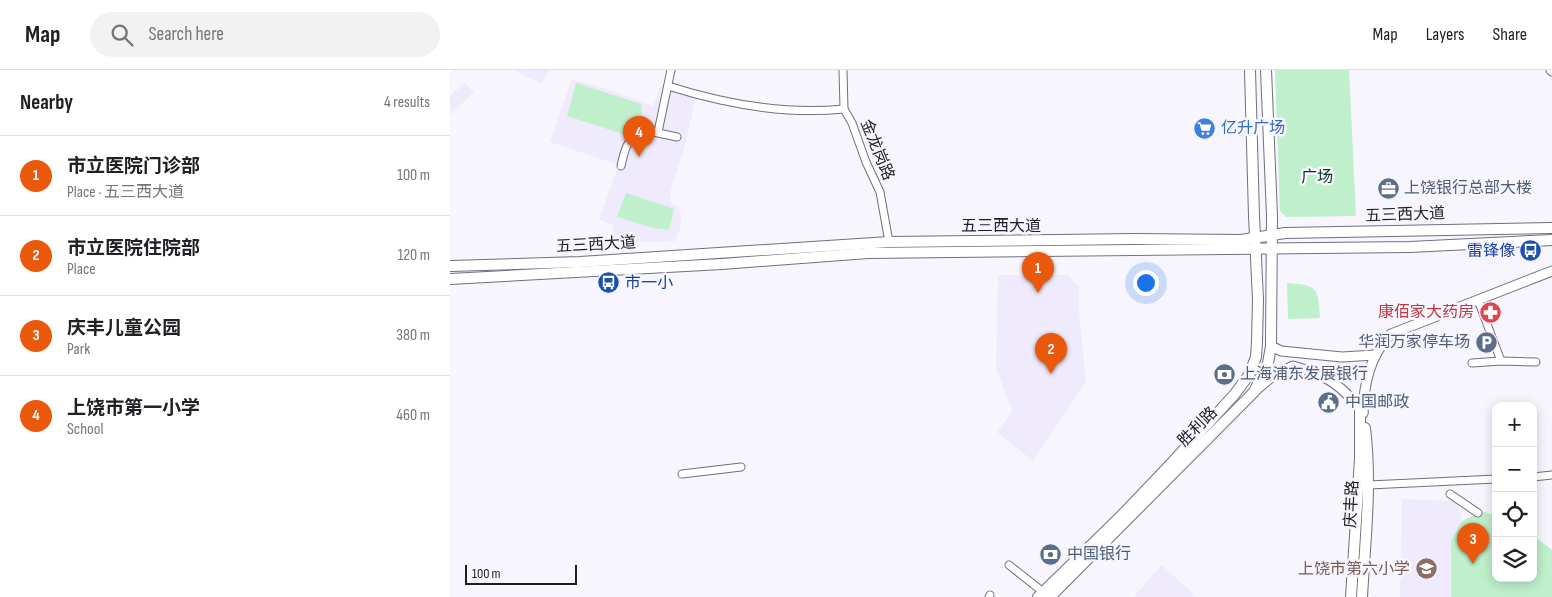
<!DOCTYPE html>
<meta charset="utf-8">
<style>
:root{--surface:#fff;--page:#f2f2f2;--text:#202124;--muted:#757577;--line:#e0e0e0;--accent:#ea580c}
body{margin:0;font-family:"Sofia Sans Condensed","Noto Sans SC",sans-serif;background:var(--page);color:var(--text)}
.controls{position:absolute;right:15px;bottom:15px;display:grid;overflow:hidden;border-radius:10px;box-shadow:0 2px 12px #0003}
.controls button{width:45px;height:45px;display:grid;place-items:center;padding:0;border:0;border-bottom:1px solid var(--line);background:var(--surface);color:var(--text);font:25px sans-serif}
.scale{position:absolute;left:15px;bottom:12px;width:112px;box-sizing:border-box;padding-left:5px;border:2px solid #1f1d25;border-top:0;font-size:14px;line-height:18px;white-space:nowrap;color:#1f1d25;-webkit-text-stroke:4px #f7f5fe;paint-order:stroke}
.you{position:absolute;left:695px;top:212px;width:18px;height:18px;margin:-12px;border:4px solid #fff;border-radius:50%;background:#1a73e8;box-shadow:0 0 0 8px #1a73e833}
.badge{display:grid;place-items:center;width:32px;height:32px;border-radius:50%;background:var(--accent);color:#fff;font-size:16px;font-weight:700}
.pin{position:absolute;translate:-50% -41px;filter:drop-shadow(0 1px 2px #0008)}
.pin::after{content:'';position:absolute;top:26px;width:18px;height:15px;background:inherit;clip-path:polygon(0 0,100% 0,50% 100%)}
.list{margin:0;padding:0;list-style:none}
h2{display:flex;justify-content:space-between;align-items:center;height:65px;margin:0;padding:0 20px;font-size:21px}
h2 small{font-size:16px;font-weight:400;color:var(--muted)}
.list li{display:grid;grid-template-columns:32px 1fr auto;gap:15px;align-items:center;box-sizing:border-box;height:80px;padding:0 20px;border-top:1px solid var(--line)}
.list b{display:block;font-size:19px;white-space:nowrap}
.list p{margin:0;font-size:16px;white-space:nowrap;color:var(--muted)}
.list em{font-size:16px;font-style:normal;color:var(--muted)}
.icon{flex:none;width:28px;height:28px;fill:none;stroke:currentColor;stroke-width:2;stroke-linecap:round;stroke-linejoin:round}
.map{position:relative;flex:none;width:1102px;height:527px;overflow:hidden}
header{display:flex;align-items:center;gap:30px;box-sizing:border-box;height:70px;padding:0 25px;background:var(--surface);border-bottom:1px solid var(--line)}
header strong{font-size:24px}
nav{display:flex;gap:28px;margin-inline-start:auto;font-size:18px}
.search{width:350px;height:45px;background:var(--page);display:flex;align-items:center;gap:12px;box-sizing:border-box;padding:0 18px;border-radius:28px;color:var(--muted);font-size:19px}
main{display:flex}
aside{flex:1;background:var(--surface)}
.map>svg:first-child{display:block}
.built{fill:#efebfd}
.green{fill:#bfefcb}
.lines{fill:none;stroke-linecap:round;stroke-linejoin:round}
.minor-casing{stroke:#726e81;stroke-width:9}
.tertiary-casing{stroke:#726e81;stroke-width:11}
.secondary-casing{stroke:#726e81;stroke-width:12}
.minor{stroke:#fff;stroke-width:7}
.tertiary{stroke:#fff;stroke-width:9}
.secondary{stroke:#fff;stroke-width:10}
.labels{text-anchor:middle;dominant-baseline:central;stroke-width:5;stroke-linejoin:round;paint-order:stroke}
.shop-label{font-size:16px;fill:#366cbe;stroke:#f7f5fe;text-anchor:start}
.street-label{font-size:16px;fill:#1f1d25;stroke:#f7f5fe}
.park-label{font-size:16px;fill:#0c391d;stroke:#f7f5fe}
.service-label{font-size:16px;fill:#4e5e75;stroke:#f7f5fe;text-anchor:start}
.transit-label{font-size:16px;fill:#164399;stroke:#f7f5fe;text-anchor:end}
.health-label{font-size:16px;fill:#be3a42;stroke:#f7f5fe;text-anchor:end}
.education-label{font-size:16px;fill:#785e54;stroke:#f7f5fe;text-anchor:end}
</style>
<header>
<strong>Map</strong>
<div class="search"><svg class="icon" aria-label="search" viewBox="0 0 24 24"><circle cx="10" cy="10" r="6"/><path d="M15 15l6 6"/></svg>Search here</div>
<nav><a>Map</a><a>Layers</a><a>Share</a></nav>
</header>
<main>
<aside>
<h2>Nearby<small>4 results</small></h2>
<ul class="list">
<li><span class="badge">1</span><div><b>市立医院门诊部</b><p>Place · 五三西大道</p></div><em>100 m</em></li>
<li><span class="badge">2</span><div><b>市立医院住院部</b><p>Place</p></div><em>120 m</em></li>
<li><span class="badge">3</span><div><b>庆丰儿童公园</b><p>Park</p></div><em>380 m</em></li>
<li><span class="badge">4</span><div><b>上饶市第一小学</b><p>School</p></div><em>460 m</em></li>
</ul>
</aside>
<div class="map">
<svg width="1102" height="527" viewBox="0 0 1102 527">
<rect width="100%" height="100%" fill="#f7f5fe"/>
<!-- built -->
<g class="built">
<path d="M64 0H100L91 14Z"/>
<path d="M122 9 163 21 203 36 211 16 246 27 234 79 221 119 220 132 230 138 231 155 226 171 163 173 164 156 149 149 169 95 100 72Z"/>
<path d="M15 13 24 22 0 45V26Z"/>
<path d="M548 205H618L629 217V241L636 312 583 391 547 362 562 341 546 298Z"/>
<path d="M952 429 1007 431 1012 451 1001 471V527H950Z"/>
<path d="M711 495 747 527H684Z"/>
</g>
<!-- green -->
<g class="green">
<path d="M825 0H899L906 146 836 147 830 141Z"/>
<path d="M126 13 191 34C194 51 190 57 176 65L117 46Z"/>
<path d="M176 123 224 139 219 160 203 158 167 147Z"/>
<path d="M837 213C869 215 868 219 870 248L838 249Z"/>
<path d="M1032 441 1046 446V508H1083V465L1102 480V527H1001V471L1012 451Z"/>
</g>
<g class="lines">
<defs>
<g id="minor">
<path d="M393 0 394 39 402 53 416 92 430 122 439 172"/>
<path d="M218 16C275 34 335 45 394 39"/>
<path d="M208 62 221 0"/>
<path d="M171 96C176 75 175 73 194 60L227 67"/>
<path d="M1028 230 1051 291"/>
<path d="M1022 293 1051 291 1086 292"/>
<path d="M232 404 291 397"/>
<path d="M1083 407 1102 405"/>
<path d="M919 415 1046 409"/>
<path d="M1000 424 1028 443"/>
<path d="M559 495 593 522"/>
<path d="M539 527 540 525"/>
</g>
<g id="tertiary">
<path d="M1101 0 1102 1"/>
<path d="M821 276 831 281 892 287 925 285"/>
<path d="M805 321 824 305 843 296C877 305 892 315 913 343"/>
<path d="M913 343C914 313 920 285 941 264L1102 201"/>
</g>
<g id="secondary">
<path d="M0 196 130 192 439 172 684 169 791 170 835 163 1102 158"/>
<path d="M0 209 272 194 418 183 960 177 1102 170"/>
<path d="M588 527 672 445 717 398 784 325 799 305 806 287 807 272 808 230 804 146 800 0"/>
<path d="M600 527 804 322 818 293 821 276 822 146 816 0"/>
<path d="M901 527 910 389V339"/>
<path d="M912 527C915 471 922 415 915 358"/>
</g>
</defs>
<!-- minor casing -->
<use href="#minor" class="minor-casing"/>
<!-- tertiary casing -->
<use href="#tertiary" class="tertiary-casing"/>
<!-- secondary casing -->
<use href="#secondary" class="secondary-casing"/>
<!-- minor -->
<use href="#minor" class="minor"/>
<!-- tertiary -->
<use href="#tertiary" class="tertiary"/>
<!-- secondary -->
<use href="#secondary" class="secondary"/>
</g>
<!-- icons -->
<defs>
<symbol id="supermarket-disc" viewBox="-11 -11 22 22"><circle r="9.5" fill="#3f7fe0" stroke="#f7f5fe"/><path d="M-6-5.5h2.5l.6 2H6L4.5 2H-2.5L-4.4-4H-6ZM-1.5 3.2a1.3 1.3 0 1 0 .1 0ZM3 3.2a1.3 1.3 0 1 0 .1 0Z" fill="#fff"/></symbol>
<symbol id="office-disc" viewBox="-11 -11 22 22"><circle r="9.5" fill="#5c6f8a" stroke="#f7f5fe"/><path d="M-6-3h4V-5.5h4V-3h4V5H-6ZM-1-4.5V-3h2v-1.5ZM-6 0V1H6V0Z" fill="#fff"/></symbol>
<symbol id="bus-disc" viewBox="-11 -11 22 22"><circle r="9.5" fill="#1a4fb4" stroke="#f7f5fe"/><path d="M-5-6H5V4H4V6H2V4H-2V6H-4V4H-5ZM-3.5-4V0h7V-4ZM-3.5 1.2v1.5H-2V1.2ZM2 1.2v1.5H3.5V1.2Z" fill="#fff"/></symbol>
<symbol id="pharmacy-disc" viewBox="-11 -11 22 22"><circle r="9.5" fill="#e0444e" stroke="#f7f5fe"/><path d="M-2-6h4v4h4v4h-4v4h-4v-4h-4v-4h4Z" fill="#fff"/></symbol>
<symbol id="parking-disc" viewBox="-11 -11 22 22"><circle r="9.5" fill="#5c6f8a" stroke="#f7f5fe"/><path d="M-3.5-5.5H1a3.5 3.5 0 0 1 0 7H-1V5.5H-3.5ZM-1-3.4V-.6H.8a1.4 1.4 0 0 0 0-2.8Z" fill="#fff"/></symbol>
<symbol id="bank-disc" viewBox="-11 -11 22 22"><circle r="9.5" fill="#5c6f8a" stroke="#f7f5fe"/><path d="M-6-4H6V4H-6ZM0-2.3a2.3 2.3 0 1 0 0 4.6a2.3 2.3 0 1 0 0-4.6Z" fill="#fff"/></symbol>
<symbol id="civic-disc" viewBox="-11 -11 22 22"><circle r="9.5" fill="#5c6f8a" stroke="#f7f5fe"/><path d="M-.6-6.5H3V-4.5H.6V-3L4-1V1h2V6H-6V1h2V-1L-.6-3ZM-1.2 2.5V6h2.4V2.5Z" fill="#fff"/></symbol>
<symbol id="school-disc" viewBox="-11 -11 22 22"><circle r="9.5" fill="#8d6e63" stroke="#f7f5fe"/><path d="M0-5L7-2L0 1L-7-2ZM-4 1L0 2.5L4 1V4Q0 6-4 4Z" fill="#fff"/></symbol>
</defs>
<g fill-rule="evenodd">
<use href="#supermarket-disc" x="742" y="46" width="25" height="25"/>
<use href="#office-disc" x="926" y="106" width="25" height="25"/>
<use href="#bus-disc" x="1068" y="168" width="25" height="25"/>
<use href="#bus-disc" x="146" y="200" width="25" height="25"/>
<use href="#pharmacy-disc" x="1028" y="230" width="25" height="25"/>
<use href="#parking-disc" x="1024" y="260" width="25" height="25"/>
<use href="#bank-disc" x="762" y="292" width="25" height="25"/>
<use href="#civic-disc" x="866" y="320" width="25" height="25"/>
<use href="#bank-disc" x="588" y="472" width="25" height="25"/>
<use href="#school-disc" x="964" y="486" width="25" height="25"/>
</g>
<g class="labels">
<!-- shop labels -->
<g class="shop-label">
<text x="771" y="58">亿升广场</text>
</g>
<!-- street labels -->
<g class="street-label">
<text transform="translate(427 80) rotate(68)">金龙岗路</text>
<text transform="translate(955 145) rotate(-2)">五三西大道</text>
<text x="551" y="156">五三西大道</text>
<text transform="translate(146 175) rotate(-3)">五三西大道</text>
<text transform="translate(748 357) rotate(-45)">胜利路</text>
<text transform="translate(902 434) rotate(-87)">庆丰路</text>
</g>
<!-- park labels -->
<g class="park-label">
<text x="867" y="107">广场</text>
</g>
<!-- service labels -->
<g class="service-label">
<text x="954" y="118">上饶银行总部大楼</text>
<text x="1020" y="272" text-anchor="end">华润万家停车场</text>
<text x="790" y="304">上海浦东发展银行</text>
<text x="895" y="332">中国邮政</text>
<text x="617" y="484">中国银行</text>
</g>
<!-- transit labels -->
<g class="transit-label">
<text x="1065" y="181">雷锋像</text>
<text x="175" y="213" text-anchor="start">市一小</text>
</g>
<!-- health labels -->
<g class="health-label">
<text x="1024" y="242">康佰家大药房</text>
</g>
<!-- education labels -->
<g class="education-label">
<text x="960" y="499">上饶市第六小学</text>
</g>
</g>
</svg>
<div class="controls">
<button>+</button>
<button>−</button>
<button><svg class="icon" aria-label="locate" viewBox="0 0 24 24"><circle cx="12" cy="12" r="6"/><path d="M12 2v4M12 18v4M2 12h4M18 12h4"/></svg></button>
<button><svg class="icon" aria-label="layers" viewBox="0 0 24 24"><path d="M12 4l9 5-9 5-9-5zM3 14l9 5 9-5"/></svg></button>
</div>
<div class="scale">100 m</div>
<div class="you"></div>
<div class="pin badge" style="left:588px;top:223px">1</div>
<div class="pin badge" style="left:601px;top:304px">2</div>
<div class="pin badge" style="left:1023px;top:494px">3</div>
<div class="pin badge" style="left:189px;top:87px">4</div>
</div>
</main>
